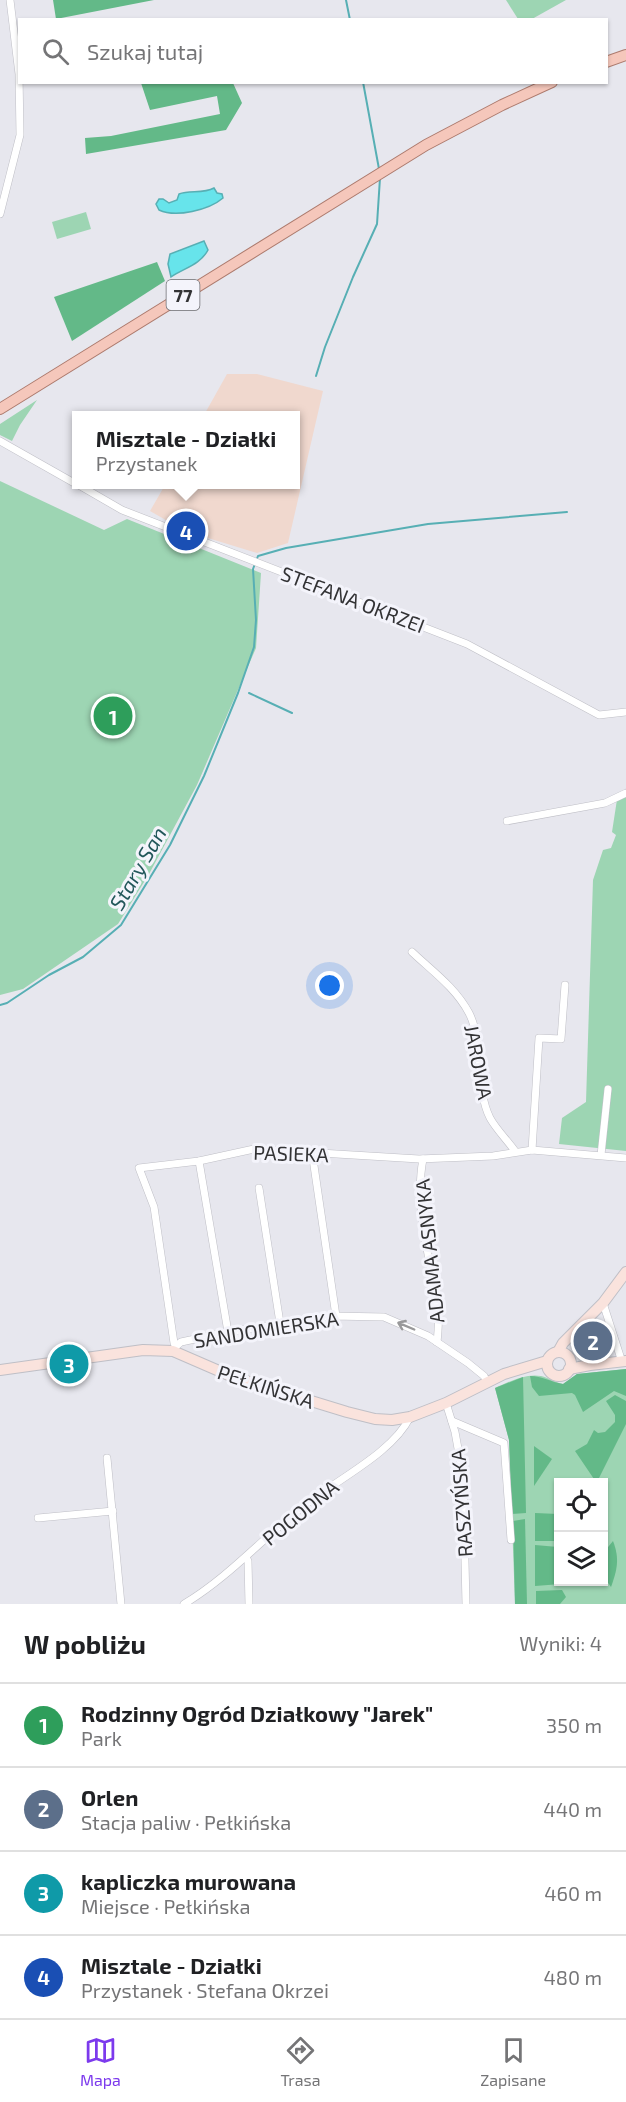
<!DOCTYPE html>
<html lang="pl">
<meta charset="utf-8">
<style>
:root{--surface:#fff;--page:#f6f6f6;--text:#202124;--muted:#757577;--line:#e0e0e0;--accent:#7c3aed}
body{margin:0;font-family:"Exo 2",sans-serif;background:var(--page);color:var(--text)}
.controls{position:absolute;right:18px;bottom:18px;display:grid;overflow:hidden;border-radius:0px;box-shadow:0 2px 4px #0004}
.controls button{width:54px;height:54px;display:grid;place-items:center;padding:0;border:0;border-bottom:2px solid var(--line);background:var(--surface);color:var(--text);font:30px sans-serif}
.you{position:absolute;left:330px;top:986px;width:21px;height:21px;margin:-15px;border:4px solid #fff;border-radius:50%;background:#1a73e8;box-shadow:0 0 0 9px #1a73e833}
.badge{display:grid;place-items:center;width:39px;height:39px;border-radius:50%;background:var(--accent);color:#fff;font-size:20px;font-weight:700}
.pin{position:absolute;translate:-50% -50%;border:3px solid #fff;box-shadow:0 2px 6px #0006}
.popup{position:absolute;left:72px;top:411px;width:228px;height:78px;box-sizing:border-box;display:grid;place-content:center;border-radius:0px;background:var(--surface);filter:drop-shadow(0 2px 4px #0005);font-size:20px;white-space:nowrap;color:var(--muted)}
.popup b{font-size:22px;color:var(--text)}
.popup::after{content:'';position:absolute;left:50%;top:100%;margin-left:-12px;border:12px solid transparent;border-top-color:var(--surface)}
.list{margin:0;padding:0;list-style:none}
h2{display:flex;justify-content:space-between;align-items:center;height:78px;margin:0;padding:0 24px;font-size:26px}
h2 small{font-size:20px;font-weight:400;color:var(--muted)}
.list li{display:grid;grid-template-columns:39px 1fr auto;gap:18px;align-items:center;box-sizing:border-box;height:84px;padding:0 24px;border-top:2px solid var(--line)}
.list b{display:block;font-size:22px;white-space:nowrap}
.list p{margin:0;font-size:20px;white-space:nowrap;color:var(--muted)}
.list em{font-size:20px;font-style:normal;color:var(--muted)}
.icon{flex:none;width:33px;height:33px;fill:none;stroke:currentColor;stroke-width:2;stroke-linecap:round;stroke-linejoin:round}
.map{position:relative;flex:none;width:626px;height:1604px;overflow:hidden}
.search{position:absolute;background:var(--surface);box-shadow:0 2px 4px #0004;left:18px;right:18px;top:18px;height:66px;display:flex;align-items:center;gap:15px;box-sizing:border-box;padding:0 21px;border-radius:0px;color:var(--muted);font-size:22px}
.sheet{height:414px;background:var(--surface)}
nav{display:flex;justify-content:space-around;align-items:center;box-sizing:border-box;height:84px;border-top:2px solid var(--line);background:var(--surface);font-size:16px;color:var(--muted)}
nav a{display:grid;justify-items:center;gap:3px}
nav .on{color:var(--accent)}
.map>svg:first-child{display:block}
.commercial{fill:#f0d8ce}
.green{fill:#9dd5b3;fill-rule:evenodd}
.forest{fill:#63b988}
.water{fill:#67e4eb;stroke:#57afb4;stroke-width:1.5}
.lines{fill:none;stroke-linecap:round;stroke-linejoin:round}
.stream{stroke:#57afb4;stroke-width:2}
.street-casing{stroke:#bfbfc6;stroke-width:8}
.secondary-casing{stroke:#bfbfc6;stroke-width:12}
.primary-casing{stroke:#ad7b6e;stroke-width:12}
.street{stroke:#fff;stroke-width:7}
.secondary{stroke:#fae3dd;stroke-width:10}
.primary{stroke:#f5c7bb;stroke-width:10}
.oneway{stroke:#99999a}
.labels{text-anchor:middle;dominant-baseline:central;stroke-width:6;stroke-linejoin:round;paint-order:stroke}
.shield{fill:#f4f4fb;stroke:#6d6d70;stroke-width:1.5}
.shield-label{font-size:18px;font-weight:bold;fill:#333335}
.street-label{font-size:20px;fill:#333335;stroke:#f4f4fb}
.water-label{font-size:21px;font-style:italic;fill:#22575a;stroke:#f4f4fb}
</style>
<div class="map">
<svg width="626" height="1604" viewBox="0 0 626 1604">
<rect width="100%" height="100%" fill="#e7e7ee"/>
<!-- commercial -->
<path class="commercial" d="M227 374H257L323 391 288 543 257 553 185 531 150 511 165 485 296 484V416L204 415Z"/>
<!-- green -->
<g class="green">
<path d="M506 0H566L532 19H518Z"/>
<path d="M86 212 91 229 57 239 52 222Z"/>
<path d="M37 400 20 425 12 441 0 435V424Z"/>
<path d="M0 481 104 530 127 519 261 573 256 648 197 785 149 874 118 924 23 989 0 995Z"/>
<path d="M626 790V1151L559 1144 562 1118 586 1102 593 880 603 850 611 848 616 835 612 832 618 793Z"/>
<path d="M626 1369V1604H515L509 1440 495 1388C508 1382 526 1373 541 1376 549 1378 554 1382 563 1384L577 1374ZM558 1482H604V1582H558Z"/>
</g>
<!-- forest -->
<g class="forest">
<path d="M53 0H154L56 19Z"/>
<path d="M141 83H233L242 103 226 130 86 154 85 138 111 136 220 114 217 96 150 110Z"/>
<path d="M157 262 165 281 72 341 54 297Z"/>
<path d="M626 1369V1396L614 1391 583 1412 575 1395 572 1393 539 1396 532 1387 530 1376C542 1376 551 1382 563 1384L577 1374Z"/>
<path d="M523 1377 526 1513 512 1514 509 1440 495 1388Z"/>
<path d="M615 1395 626 1401V1424L597 1482H596L575 1451 587 1444 594 1430 598 1433 605 1432 615 1422V1415L606 1401Z"/>
<path d="M534 1446 552 1459 534 1486Z"/>
<path d="M535 1513 558 1514V1541H535Z"/>
<path d="M525 1519 527 1604H515L513 1521Z"/>
<path d="M613 1541C620 1559 617 1570 611 1587L604 1577V1552Z"/>
<path d="M535 1545 558 1547V1582H561V1584L535 1586Z"/>
<path d="M562 1590 566 1597 560 1604H536V1591Z"/>
</g>
<!-- water -->
<g class="water">
<path d="M214 188 217 193 222 194 223 198C209 210 176 218 159 210L156 204 159 199H163L169 203 177 200 179 194C190 190 203 194 214 188Z"/>
<path d="M204 241 208 250C200 265 184 268 171 277L168 264 170 254Z"/>
</g>
<g class="lines">
<!-- stream -->
<g class="stream">
<path d="M346 0 350 20"/>
<path d="M363 82 379 169"/>
<path d="M316 376 325 347 353 277 377 224 380 178"/>
<path d="M249 693 292 713"/>
<path d="M0 1005 7 1003 49 975 83 957 121 925 170 845 204 776 238 693 254 647 256 620 253 569 258 556 286 548 428 524 567 512"/>
</g>
<defs>
<g id="street">
<path d="M0 214 20 135 19 74 10 0"/>
<path d="M0 441 76 484"/>
<path d="M77 484 122 510 467 644 599 715 626 712"/>
<path d="M507 821 605 803 626 793"/>
<path d="M412 952C432 971 455 987 469 1013 484 1042 475 1089 490 1118 496 1129 507 1140 515 1151"/>
<path d="M532 1150 539 1038 561 1039 565 985"/>
<path d="M312 1152 336 1316"/>
<path d="M601 1155 608 1089"/>
<path d="M423 1159C413 1211 433 1263 438 1315 439 1324 438 1333 437 1342"/>
<path d="M199 1161 228 1332"/>
<path d="M259 1188 280 1323"/>
<path d="M603 1303 622 1362"/>
<path d="M176 1345 174 1343 154 1207 139 1168 199 1161 254 1149 419 1159 493 1156 532 1150 626 1158"/>
<path d="M174 1348 181 1342 228 1332 332 1316 384 1317 428 1336 468 1363 484 1376 487 1382"/>
<path d="M446 1403 455 1432 463 1476 466 1604"/>
<path d="M452 1421 504 1443 511 1540"/>
<path d="M107 1458 121 1604"/>
<path d="M38 1518 113 1511"/>
<path d="M246 1557 248 1561 249 1604"/>
<path d="M184 1604C231 1576 266 1534 309 1502 340 1478 393 1452 410 1417"/>
</g>
<g id="secondary">
<circle cx="559" cy="1364" r="12"/>
<path d="M558 1352 563 1343 603 1303 626 1272"/>
<path d="M569 1369 590 1365 626 1361"/>
<path d="M0 1370 143 1350 173 1351 233 1377 347 1412 375 1419 392 1420 410 1417 446 1403 504 1374 547 1361"/>
</g>
<g id="primary">
<path d="M606 62 626 55"/>
<path d="M0 409 426 145 502 105 552 82"/>
</g>
</defs>
<!-- street casing -->
<use href="#street" class="street-casing"/>
<!-- secondary casing -->
<use href="#secondary" class="secondary-casing"/>
<!-- primary casing -->
<use href="#primary" class="primary-casing"/>
<!-- street -->
<use href="#street" class="street"/>
<!-- secondary -->
<use href="#secondary" class="secondary"/>
<!-- primary -->
<use href="#primary" class="primary"/>
</g>
<!-- one-way arrows -->
<defs><path id="oneway-shaft" d="M-6 0H5M1.5-3L5.5 0L1.5 3" fill="none" stroke-width="1.6" stroke-linecap="round" stroke-linejoin="round" transform="scale(1.5)"/></defs>
<use class="oneway" href="#oneway-shaft" transform="translate(406 1326) rotate(-157)"/>
<g class="labels">
<!-- shield labels -->
<rect class="shield" x="166.5" y="280" width="33" height="30" rx="4.5"/>
<g class="shield-label">
<text x="183" y="295">77</text>
</g>
<!-- street labels -->
<g class="street-label">
<text transform="translate(353 599) rotate(21)">STEFANA OKRZEI</text>
<text transform="translate(479 1062) rotate(79)">JAROWA</text>
<text transform="translate(291 1153) rotate(2)">PASIEKA</text>
<text transform="translate(429 1251) rotate(-96)">ADAMA ASNYKA</text>
<text transform="translate(266 1329) rotate(-9)">SANDOMIERSKA</text>
<text transform="translate(266 1386) rotate(18)">PEŁKIŃSKA</text>
<text transform="translate(461 1503) rotate(-94)">RASZYŃSKA</text>
<text transform="translate(300 1512) rotate(-39)">POGODNA</text>
</g>
<!-- water labels -->
<g class="water-label">
<text transform="translate(137 868) rotate(-60)">Stary San</text>
</g>
</g>
</svg>
<div class="controls">
<button><svg class="icon" aria-label="locate" viewBox="0 0 24 24"><circle cx="12" cy="12" r="6"/><path d="M12 2v4M12 18v4M2 12h4M18 12h4"/></svg></button>
<button><svg class="icon" aria-label="layers" viewBox="0 0 24 24"><path d="M12 4l9 5-9 5-9-5zM3 14l9 5 9-5"/></svg></button>
</div>
<div class="you"></div>
<div class="pin badge" style="left:113px;top:716px;background:#2e9e5b">1</div>
<div class="pin badge" style="left:593px;top:1341px;background:#5c6f8a">2</div>
<div class="pin badge" style="left:69px;top:1364px;background:#0f9aa8">3</div>
<div class="pin badge" style="left:186px;top:531px;background:#1a4fb4">4</div>
<div class="popup"><b>Misztale - Działki</b>Przystanek</div>
<div class="search"><svg class="icon" aria-label="search" viewBox="0 0 24 24"><circle cx="10" cy="10" r="6"/><path d="M15 15l6 6"/></svg>Szukaj tutaj</div>
</div>
<section class="sheet">
<h2>W pobliżu<small>Wyniki: 4</small></h2>
<ul class="list">
<li><span class="badge" style="background:#2e9e5b">1</span><div><b>Rodzinny Ogród Działkowy &quot;Jarek&quot;</b><p>Park</p></div><em>350 m</em></li>
<li><span class="badge" style="background:#5c6f8a">2</span><div><b>Orlen</b><p>Stacja paliw · Pełkińska</p></div><em>440 m</em></li>
<li><span class="badge" style="background:#0f9aa8">3</span><div><b>kapliczka murowana</b><p>Miejsce · Pełkińska</p></div><em>460 m</em></li>
<li><span class="badge" style="background:#1a4fb4">4</span><div><b>Misztale - Działki</b><p>Przystanek · Stefana Okrzei</p></div><em>480 m</em></li>
</ul>
</section>
<nav>
<a class="on"><svg class="icon" aria-label="map" viewBox="0 0 24 24"><path d="M3 6l6-2 6 2 6-2v14l-6 2-6-2-6 2zM9 4v14M15 6v14"/></svg>Mapa</a>
<a><svg class="icon" aria-label="directions" viewBox="0 0 24 24"><path d="M12 3l9 9-9 9-9-9zM9 14v-3h6M13 9l2 2-2 2"/></svg>Trasa</a>
<a><svg class="icon" aria-label="saved" viewBox="0 0 24 24"><path d="M7 4h10v16l-5-4-5 4z"/></svg>Zapisane</a>
</nav>
